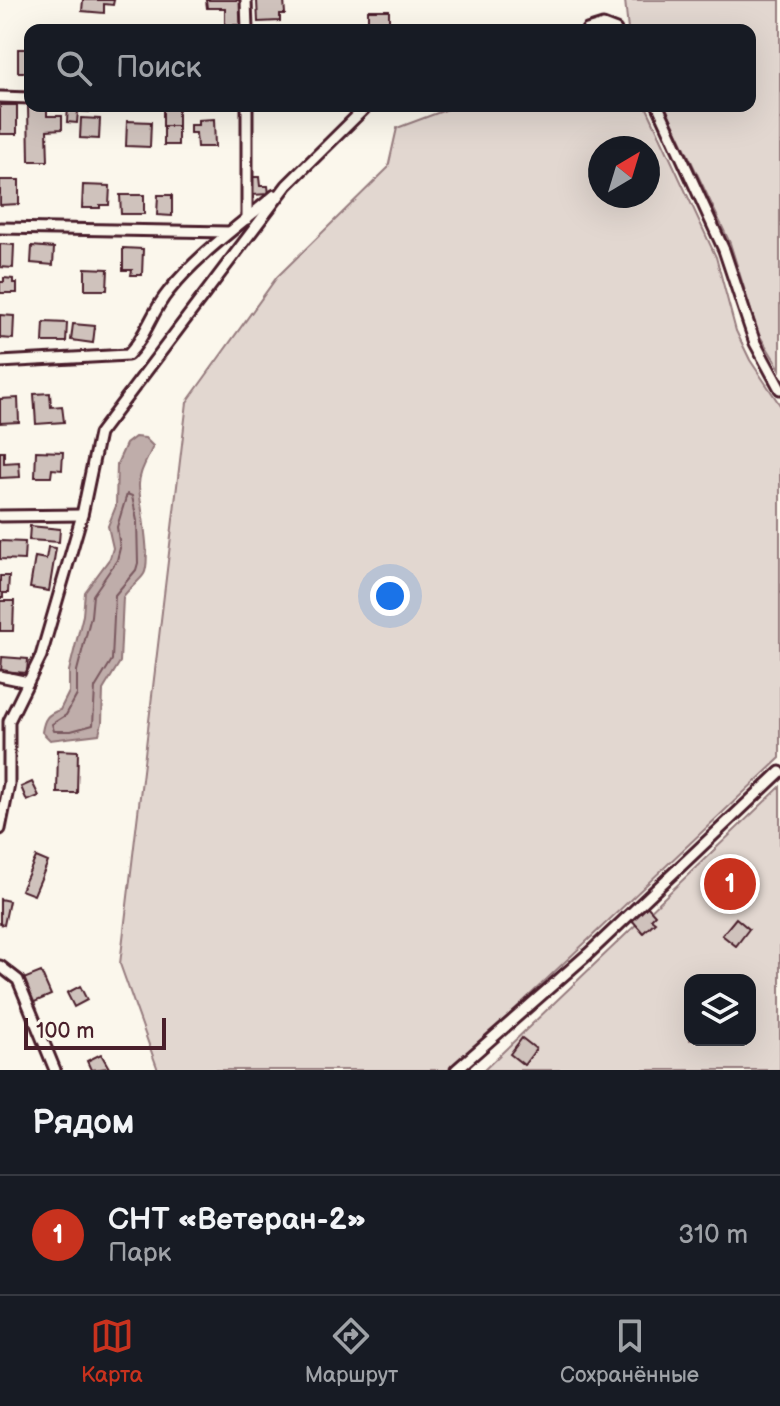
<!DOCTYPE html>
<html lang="ru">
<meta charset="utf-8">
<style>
:root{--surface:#171b24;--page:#20242c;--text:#f1f3f6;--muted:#9ea1a6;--line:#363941;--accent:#c8321e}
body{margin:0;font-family:"Balsamiq Sans",sans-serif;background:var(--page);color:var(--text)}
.controls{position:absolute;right:24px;bottom:24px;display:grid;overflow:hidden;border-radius:16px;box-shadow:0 8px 32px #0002}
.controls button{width:72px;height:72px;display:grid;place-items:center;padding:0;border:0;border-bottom:2px solid var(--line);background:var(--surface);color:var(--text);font:40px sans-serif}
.compass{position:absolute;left:588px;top:136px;width:72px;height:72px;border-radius:50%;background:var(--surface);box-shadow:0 8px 32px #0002;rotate:38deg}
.scale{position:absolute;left:24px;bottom:20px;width:142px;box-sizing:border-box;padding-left:8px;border:4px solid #4a1f2b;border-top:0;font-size:22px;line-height:28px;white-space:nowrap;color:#4a1f2b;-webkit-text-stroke:6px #fbf7ec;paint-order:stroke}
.you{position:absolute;left:390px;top:596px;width:28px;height:28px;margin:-20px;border:6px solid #fff;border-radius:50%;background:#1a73e8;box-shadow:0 0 0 12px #1a73e833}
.badge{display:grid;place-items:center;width:52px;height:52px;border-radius:50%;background:var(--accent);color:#fff;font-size:26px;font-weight:700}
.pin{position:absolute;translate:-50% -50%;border:4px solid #fff;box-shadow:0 2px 8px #0006}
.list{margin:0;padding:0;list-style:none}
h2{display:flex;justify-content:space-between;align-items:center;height:104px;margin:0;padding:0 32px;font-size:34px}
h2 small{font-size:26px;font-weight:400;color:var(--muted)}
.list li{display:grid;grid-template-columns:52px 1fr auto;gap:24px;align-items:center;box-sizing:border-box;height:120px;padding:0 32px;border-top:2px solid var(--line)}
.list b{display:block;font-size:30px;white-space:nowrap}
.list p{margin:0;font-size:26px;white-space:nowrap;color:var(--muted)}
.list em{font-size:26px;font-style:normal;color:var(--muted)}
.icon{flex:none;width:44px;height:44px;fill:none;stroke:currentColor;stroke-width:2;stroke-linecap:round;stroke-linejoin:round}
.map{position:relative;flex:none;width:780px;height:1070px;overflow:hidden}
.search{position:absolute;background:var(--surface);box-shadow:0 8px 32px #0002;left:24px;right:24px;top:24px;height:88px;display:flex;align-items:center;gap:20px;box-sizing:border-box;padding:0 28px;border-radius:16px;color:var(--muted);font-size:30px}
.sheet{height:224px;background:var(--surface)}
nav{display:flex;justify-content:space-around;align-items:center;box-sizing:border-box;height:112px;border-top:2px solid var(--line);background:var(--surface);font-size:22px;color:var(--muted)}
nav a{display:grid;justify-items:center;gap:4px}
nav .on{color:var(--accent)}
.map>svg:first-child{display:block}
.green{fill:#e2d7d0;stroke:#967b7e;stroke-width:2;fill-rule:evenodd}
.water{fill:#bfadaa;stroke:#907477;stroke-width:2}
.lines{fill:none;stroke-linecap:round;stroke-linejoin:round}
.shore{stroke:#79585e;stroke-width:2}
.building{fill:#cfc2bc;stroke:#4a1f2b;stroke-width:2}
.minor-casing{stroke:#4a1f2b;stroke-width:15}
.minor{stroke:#fbf7ec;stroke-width:9}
</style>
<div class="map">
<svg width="780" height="1070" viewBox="0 0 780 1070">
<rect width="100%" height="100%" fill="#fbf7ec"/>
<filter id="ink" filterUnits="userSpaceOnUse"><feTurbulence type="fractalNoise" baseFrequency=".0125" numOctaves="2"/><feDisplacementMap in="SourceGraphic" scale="16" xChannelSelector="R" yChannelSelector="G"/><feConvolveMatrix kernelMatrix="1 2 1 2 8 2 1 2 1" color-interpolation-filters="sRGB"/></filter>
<g filter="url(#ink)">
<!-- green -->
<g class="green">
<path d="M625 0H780V369L758 333 730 243 665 106H750V30H628Z"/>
<path d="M456 106H646L716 257 736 331 750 360 780 405V758L451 1070H158L120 964 187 402 277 277 388 168 397 128ZM600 148H648V196H600Z"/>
<path d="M780 787V1070H484ZM690 980H750V1040H690Z"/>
</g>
<!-- water -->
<path class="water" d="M135 437 145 438 153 446C148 459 138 473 139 487 140 504 152 560 144 574 139 582 128 589 123 597L120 662 103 690 102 723 99 734 50 740 42 732C44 719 47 714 60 710L69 692V671L83 615 85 592 110 558 113 548 108 526 116 506 117 464 126 444Z"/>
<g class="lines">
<!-- shore -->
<path class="shore" d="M127 494 132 496 137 521 138 563 136 570 115 595 112 660 95 688 93 725 71 731H54L52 724 66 715 77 695V671L91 616 93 595 117 560 120 548 117 527Z"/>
</g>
<!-- building -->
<g class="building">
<path d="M83 0H114L113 5 104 4V13L82 11Z"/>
<path d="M206 0H240L241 25H225V8H207Z"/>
<path d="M257 0H284L285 14H280V21L258 22Z"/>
<path d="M368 10H389V30L368 29Z"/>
<rect x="18" y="49" width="12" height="23"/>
<rect x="0" y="105" width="17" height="29"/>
<path d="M28 106H47V116H62V129L47 130 48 161H29Z"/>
<path d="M68 106H89V112L78 111 77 123 67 122Z"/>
<rect x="163" y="107" width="15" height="19"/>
<path d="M81 118 100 119 99 139 80 138Z"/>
<path d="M214 119 215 147H197L196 133H190V125H198V120Z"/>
<path d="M127 121 151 122 150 147 126 146Z"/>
<rect x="164" y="126" width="14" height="19"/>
<path d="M251 177H259L260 186H268L269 194 252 195Z"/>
<path d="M0 180H19V204L0 205Z"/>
<path d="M83 185 110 186 109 205H100V208H82Z"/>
<path d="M120 195H144V214H121Z"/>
<path d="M158 195H172V216L157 215Z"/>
<path d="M0 244 14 245 13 268 0 267Z"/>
<path d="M32 246 54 248 53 265 31 263Z"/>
<path d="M123 248 143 249 142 275H131L132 270H123Z"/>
<path d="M85 268 108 269 107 290H85Z"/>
<path d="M4 278 13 279V283H17V293H0V282H4Z"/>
<path d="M0 315 14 316 13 339 0 338Z"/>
<path d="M44 322 67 323 66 342H43Z"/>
<path d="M73 324 95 326 93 343 71 340Z"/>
<path d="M50 393 51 407 62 406 64 422 36 424 34 394Z"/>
<path d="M18 398 19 422 0 423V399Z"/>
<path d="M36 451 63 452 62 470 52 469 51 477H35Z"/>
<path d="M0 452H4V463L19 462 20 477 0 478Z"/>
<path d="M30 526 60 529 59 542 29 540Z"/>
<path d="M0 541 25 542 24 560 0 559Z"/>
<path d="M48 547 56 548 49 591 30 588 35 557 46 559Z"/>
<path d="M0 576H9L8 593H3V598H0Z"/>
<path d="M0 601H14L13 631H0Z"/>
<path d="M2 657 28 659 27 673 1 671Z"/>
<path d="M58 750 78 751 77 793H57Z"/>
<path d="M32 782 39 796 27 801 21 787Z"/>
<path d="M36 857 48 862 34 895 21 890Z"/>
<path d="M0 899 9 901 4 925 0 924Z"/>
<path d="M647 906 655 915 651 919 655 922 643 933 632 920Z"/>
<path d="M736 918 749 929 736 946 722 935Z"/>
<path d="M41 972 51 995 30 1004 21 980Z"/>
<path d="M80 986 87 1000 74 1007 67 993Z"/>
<path d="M522 1038 536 1049 524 1065 510 1054Z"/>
<path d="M101 1054 109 1068 91 1070 87 1061Z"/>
</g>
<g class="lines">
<defs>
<g id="minor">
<path d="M246 0 247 30"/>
<path d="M587 30 603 25 616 30"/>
<path d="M0 97 30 98"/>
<path d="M658 106 724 250 755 343 780 389"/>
<path d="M247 219V106"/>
<path d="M0 228 228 232"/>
<path d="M0 362 128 355C146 337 152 311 168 292 198 254 239 226 275 195"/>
<path d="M0 516 82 515"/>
<path d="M0 676 28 682"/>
<path d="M0 829 9 784V721L41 656 82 515 99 434 287 185 367 106"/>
<path d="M0 966 18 980 55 1070"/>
<path d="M456 1070 588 954 780 772"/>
</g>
</defs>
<!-- minor casing -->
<use href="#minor" class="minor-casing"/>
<!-- minor -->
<use href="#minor" class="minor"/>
</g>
</g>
</svg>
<div class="controls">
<button><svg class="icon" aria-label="layers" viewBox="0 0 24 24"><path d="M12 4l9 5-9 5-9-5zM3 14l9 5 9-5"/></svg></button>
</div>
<svg class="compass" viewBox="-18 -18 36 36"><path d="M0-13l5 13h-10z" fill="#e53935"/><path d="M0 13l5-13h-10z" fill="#9ea1a6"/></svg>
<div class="scale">100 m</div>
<div class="you"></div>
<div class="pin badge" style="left:730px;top:884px">1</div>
<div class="search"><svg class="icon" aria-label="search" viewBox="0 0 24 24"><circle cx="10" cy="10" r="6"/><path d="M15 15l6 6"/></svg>Поиск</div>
</div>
<section class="sheet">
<h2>Рядом<small></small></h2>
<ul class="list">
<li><span class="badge">1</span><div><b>СНТ «Ветеран-2»</b><p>Парк</p></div><em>310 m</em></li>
</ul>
</section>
<nav>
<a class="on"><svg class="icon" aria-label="map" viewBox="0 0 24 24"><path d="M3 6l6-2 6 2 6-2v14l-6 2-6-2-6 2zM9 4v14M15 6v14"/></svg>Карта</a>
<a><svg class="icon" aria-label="directions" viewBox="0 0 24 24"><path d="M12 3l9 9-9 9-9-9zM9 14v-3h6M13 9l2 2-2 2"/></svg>Маршрут</a>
<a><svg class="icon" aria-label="saved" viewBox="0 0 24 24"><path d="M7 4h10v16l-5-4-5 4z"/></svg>Сохранённые</a>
</nav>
